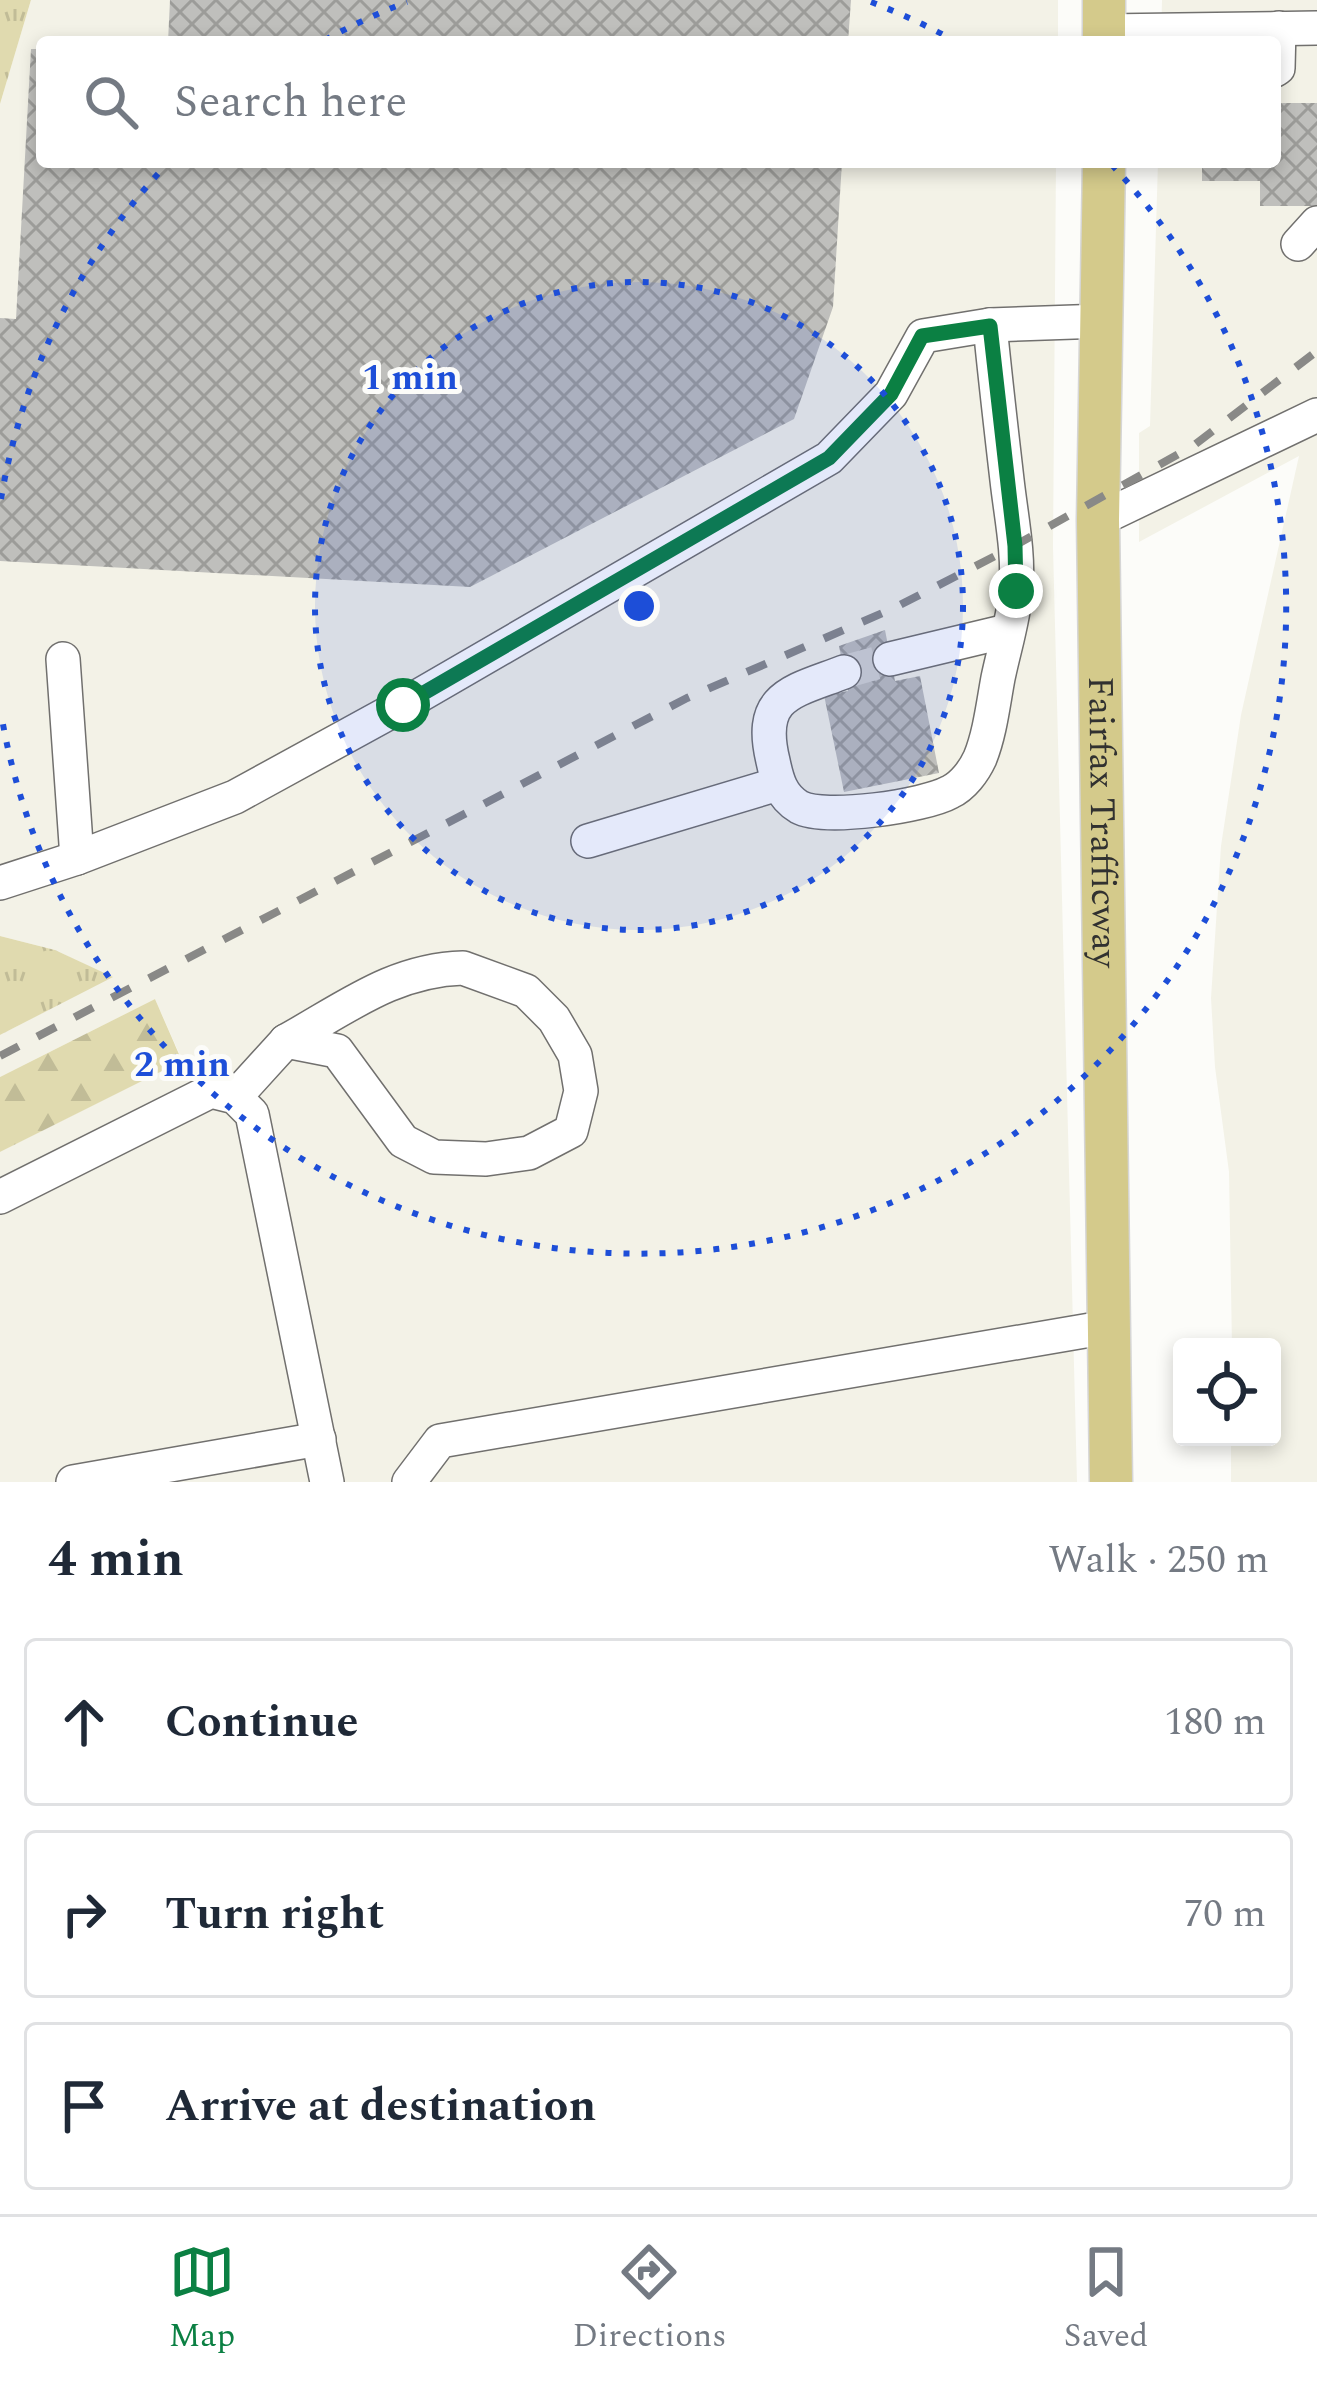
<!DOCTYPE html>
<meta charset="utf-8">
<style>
:root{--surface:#fff;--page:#f2f2f3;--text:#1f2937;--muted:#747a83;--line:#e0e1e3;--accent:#0b8043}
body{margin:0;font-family:Spectral,serif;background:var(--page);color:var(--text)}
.controls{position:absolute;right:36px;bottom:36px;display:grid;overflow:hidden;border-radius:12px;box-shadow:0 6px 18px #0003}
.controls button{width:108px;height:108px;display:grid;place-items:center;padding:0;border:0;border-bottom:3px solid var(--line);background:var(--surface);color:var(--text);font:60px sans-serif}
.stop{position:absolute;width:36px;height:36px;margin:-27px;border:9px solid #0b8043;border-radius:50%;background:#fff}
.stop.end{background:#0b8043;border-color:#fff;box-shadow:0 3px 12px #0008}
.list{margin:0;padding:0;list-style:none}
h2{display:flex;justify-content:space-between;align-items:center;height:156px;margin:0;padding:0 48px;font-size:51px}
h2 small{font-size:39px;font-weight:400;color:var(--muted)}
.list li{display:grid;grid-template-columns:78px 1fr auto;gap:36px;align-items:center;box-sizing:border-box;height:168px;margin:0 24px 24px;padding:0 24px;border:3px solid var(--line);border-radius:12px}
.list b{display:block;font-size:45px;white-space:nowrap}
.list em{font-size:39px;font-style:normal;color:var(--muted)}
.icon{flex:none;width:66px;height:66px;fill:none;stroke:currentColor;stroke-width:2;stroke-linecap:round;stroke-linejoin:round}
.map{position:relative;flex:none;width:1317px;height:1482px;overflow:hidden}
.search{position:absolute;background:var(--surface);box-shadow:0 6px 18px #0003;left:36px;right:36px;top:36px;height:132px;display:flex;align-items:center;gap:30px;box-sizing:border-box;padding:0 42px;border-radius:12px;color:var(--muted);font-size:45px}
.sheet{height:732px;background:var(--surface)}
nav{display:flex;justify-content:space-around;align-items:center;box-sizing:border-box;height:168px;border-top:3px solid var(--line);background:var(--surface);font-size:33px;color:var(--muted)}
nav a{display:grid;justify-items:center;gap:6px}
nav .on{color:var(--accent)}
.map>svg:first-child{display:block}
.built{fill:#f3f2e7}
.grass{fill:url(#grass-tufts)}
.forest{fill:url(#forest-firs)}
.building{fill:url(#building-cross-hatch)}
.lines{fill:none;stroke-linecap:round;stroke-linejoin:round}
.minor-tunnel{stroke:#d3d3d1;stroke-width:33;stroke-dasharray:33 16;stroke-linecap:butt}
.minor-casing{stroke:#71706e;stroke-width:36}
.major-casing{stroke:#d6d6d6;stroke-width:45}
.minor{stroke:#fff;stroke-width:33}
.major{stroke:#d4ca8b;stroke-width:42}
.rail{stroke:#898987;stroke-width:8;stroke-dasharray:21 21;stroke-linecap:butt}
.route{stroke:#0b8043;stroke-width:15}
.ring{fill:none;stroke:#1d4ed8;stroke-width:6;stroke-dasharray:6 12}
.labels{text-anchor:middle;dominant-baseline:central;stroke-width:10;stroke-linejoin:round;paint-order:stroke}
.street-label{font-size:36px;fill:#313130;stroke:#fcfcf9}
.centre{fill:#1d4ed8;stroke:#fcfcf9;stroke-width:6}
.ring-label{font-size:36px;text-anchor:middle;font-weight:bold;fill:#1d4ed8;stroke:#fcfcf9;stroke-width:10;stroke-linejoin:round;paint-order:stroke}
</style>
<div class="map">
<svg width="1317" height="1482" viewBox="0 0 1317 1482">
<defs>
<pattern id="grass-tufts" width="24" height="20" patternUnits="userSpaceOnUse" patternTransform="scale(3)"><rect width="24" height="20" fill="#e0daaf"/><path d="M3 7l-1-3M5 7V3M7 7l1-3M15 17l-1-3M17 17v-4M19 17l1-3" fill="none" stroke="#c1bc97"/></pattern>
<pattern id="forest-firs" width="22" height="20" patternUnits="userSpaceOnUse" patternTransform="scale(3)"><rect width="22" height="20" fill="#e0daaf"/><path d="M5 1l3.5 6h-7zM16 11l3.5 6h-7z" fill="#c1bc97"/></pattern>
<pattern id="building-cross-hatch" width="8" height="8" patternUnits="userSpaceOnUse" patternTransform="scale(3)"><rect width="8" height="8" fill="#bfbfbc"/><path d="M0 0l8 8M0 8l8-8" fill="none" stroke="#9c9c99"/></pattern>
</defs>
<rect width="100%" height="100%" fill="#fcfcf9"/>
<!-- built -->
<g class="built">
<path d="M31 0H1058V42H42V162H1056L1053 547 1077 1482H0V1152L182 1060 155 999 0 1077V1035L111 977 55 950 0 936V104Z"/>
<path d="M1162 0H1317V1482H1231V1437H1272V1347H1232L1229 1172 1215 1067 1211 998 1221 846 1241 715 1299 456 1139 542V433L1150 426 1158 162H1275V42H1161Z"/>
</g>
<!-- grass -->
<g class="grass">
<path d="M0 0H31L0 104Z"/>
<path d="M0 936 55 950 113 977 0 1035Z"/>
</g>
<!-- forest -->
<path class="forest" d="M155 999 182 1061 0 1152V1077Z"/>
<!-- building -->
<g class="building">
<path d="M170 0H851L848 42H168Z"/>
<path d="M31 49H42V162H842L833 307 794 419 470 587 0 561V318L16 319Z"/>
<path d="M1275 103H1317V206H1260V181H1202V162H1275Z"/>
<path d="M885 630 895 681 920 676 939 773 844 792 824 695 848 691 839 646Z"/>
</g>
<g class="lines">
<!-- minor-tunnel -->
<path class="minor-tunnel" d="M844 672 890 659"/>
<defs>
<g id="minor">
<path d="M1104 31 1317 28"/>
<path d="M1275 70 1278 68 1279 28"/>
<path d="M1298 244 1317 223"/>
<path d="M1098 520 1317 415"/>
<path d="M63 659 77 858"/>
<path d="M890 659 1007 631"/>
<path d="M844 672C792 692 757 695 773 761 777 780 781 796 799 807 824 821 925 806 950 792 963 786 974 771 980 758 990 733 993 705 998 678 1004 649 1014 618 1016 589 1019 553 1011 516 1007 480 1001 428 995 377 990 325"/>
<path d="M588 841 778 784"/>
<path d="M0 883 77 858 235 797 403 705 829 458 891 394 923 336 990 325 1103 321"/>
<path d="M463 968 526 991 554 1019 575 1055 581 1091 571 1131 529 1153 486 1159 434 1157 403 1141 337 1051 286 1041C346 1008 393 970 463 968Z"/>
<path d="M235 1097 286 1041"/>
<path d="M0 1197 211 1091 235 1097 252 1114 327 1482"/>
<path d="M73 1482 319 1439"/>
<path d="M409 1482 440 1441 1108 1327"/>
</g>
<g id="major">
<path d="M1104 42V0"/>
<path id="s1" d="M1104 162 1098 520 1111 1482"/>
</g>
</defs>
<!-- minor casing -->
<use href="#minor" class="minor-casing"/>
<!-- major casing -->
<use href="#major" class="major-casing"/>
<!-- minor -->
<use href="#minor" class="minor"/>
<!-- major -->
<use href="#major" class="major"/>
<!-- rail -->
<path class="rail" d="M0 1056 687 698 894 608 1005 551 1193 446 1317 351"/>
</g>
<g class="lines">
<!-- route -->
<path class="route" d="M403 705 829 458 891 394 922 336 990 326 1015 546 1016 591"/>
</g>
<!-- distance rings -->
<circle cx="639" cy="606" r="324" fill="#1d4ed8" fill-opacity=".12"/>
<g class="ring">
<circle cx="639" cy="606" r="324"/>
<path d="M1 499A647 647 0 0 1 166 165M325 40A647 647 0 0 1 407 2M871 2A647 647 0 0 1 953 40M1112 165A647 647 0 1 1 1 713"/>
</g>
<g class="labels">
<!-- street labels -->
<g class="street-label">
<text stroke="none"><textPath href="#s1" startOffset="660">Fairfax Trafficway</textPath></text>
</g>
</g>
<circle cx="639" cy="606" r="18" class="centre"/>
<g class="ring-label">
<text x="410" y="389">1 min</text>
<text x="182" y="1076">2 min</text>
</g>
</svg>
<div class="controls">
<button><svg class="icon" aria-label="locate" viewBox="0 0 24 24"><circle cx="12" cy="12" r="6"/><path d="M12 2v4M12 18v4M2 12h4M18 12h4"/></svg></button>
</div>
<div class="stop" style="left:403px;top:705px"></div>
<div class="stop end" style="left:1016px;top:591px"></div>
<div class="search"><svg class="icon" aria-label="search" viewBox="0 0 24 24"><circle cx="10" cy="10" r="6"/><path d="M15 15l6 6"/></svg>Search here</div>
</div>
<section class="sheet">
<h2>4 min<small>Walk · 250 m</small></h2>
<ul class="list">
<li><svg class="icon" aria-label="ahead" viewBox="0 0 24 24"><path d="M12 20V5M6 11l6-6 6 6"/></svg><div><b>Continue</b></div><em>180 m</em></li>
<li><svg class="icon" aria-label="right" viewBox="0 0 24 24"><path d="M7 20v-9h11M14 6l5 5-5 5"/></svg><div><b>Turn right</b></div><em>70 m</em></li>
<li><svg class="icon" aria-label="arrive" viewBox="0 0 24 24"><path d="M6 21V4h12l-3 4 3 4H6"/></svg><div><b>Arrive at destination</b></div></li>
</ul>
</section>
<nav>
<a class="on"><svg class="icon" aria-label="map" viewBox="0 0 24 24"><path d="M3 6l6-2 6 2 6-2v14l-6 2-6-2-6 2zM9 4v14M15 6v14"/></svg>Map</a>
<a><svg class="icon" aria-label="directions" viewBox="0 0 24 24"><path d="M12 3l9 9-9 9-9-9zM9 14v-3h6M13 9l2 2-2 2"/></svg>Directions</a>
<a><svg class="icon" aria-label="saved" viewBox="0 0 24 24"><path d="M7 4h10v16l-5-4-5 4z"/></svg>Saved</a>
</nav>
